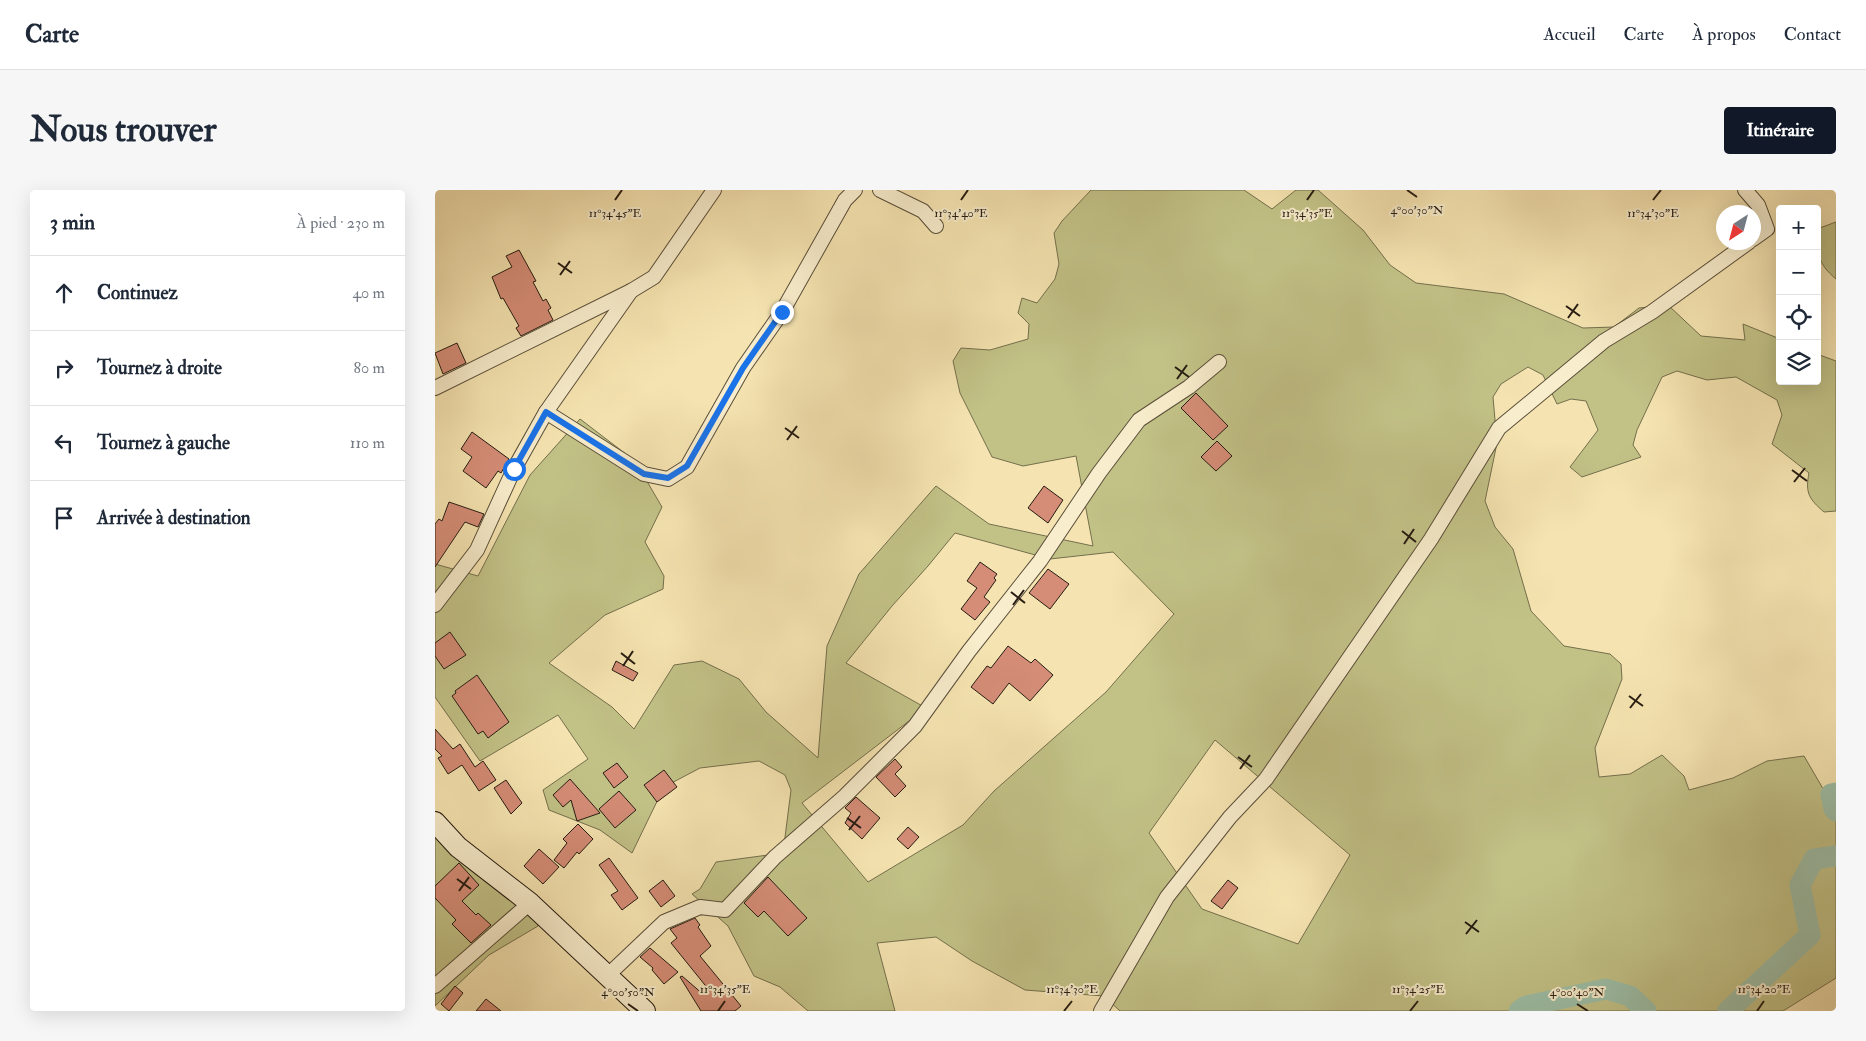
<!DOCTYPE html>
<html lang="fr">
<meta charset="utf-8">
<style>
:root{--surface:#fff;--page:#f6f6f7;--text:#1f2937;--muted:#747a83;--line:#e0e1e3;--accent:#111827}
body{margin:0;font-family:"IM FELL Double Pica",serif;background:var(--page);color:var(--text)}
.controls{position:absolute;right:15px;top:15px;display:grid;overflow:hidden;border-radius:5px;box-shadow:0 5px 20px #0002}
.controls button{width:45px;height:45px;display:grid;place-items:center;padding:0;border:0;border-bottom:1px solid var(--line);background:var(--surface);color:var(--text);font:25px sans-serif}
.compass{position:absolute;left:1281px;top:15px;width:45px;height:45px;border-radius:50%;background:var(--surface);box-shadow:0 5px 20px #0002;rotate:216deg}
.stop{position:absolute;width:15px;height:15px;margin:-11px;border:4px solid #1a73e8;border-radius:50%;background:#fff}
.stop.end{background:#1a73e8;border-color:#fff;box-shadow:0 1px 5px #0008}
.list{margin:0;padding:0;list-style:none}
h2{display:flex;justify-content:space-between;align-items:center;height:65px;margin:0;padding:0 20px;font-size:21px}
h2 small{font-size:16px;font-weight:400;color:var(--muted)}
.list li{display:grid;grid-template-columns:32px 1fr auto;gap:15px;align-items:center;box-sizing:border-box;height:75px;padding:0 20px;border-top:1px solid var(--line)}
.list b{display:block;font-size:19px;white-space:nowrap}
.list em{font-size:16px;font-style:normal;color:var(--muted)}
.icon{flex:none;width:28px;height:28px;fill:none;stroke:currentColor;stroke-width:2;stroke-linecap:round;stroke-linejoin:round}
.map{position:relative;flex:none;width:1401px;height:821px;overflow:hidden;border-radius:5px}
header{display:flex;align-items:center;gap:30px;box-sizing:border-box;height:70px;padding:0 25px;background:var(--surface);border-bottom:1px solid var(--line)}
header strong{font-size:24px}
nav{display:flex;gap:28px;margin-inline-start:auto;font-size:18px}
.intro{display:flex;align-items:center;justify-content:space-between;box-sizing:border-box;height:120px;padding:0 30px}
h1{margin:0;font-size:35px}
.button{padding:12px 22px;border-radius:5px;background:var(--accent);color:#fff;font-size:18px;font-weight:700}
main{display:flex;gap:30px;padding:0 30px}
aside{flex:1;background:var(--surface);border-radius:5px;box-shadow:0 5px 20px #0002}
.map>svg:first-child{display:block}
.green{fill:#c2c287;stroke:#746f4c;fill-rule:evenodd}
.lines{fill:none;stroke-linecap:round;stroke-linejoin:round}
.river{stroke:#9dbfa8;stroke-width:21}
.building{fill:#d58d77;stroke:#261c12}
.street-casing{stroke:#5a4e3a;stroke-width:16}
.secondary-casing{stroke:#261c12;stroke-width:22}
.street{stroke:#f8edcc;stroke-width:14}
.secondary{stroke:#f8edcc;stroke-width:20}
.route{stroke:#1a73e8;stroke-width:6}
.ticks{fill:none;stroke:#261c12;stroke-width:2}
.ticks-label{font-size:12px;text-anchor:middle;fill:#261c12;stroke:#f8edcc;stroke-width:4;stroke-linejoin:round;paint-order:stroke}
</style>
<header>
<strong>Carte</strong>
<nav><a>Accueil</a><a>Carte</a><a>À propos</a><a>Contact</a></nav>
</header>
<div class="intro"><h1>Nous trouver</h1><a class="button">Itinéraire</a></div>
<main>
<aside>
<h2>3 min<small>À pied · 230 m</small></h2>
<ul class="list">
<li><svg class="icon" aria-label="ahead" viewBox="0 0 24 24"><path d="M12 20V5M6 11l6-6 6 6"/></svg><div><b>Continuez</b></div><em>40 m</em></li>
<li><svg class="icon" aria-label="right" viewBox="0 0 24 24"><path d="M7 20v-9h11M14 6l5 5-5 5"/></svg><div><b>Tournez à droite</b></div><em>80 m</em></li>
<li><svg class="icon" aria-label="left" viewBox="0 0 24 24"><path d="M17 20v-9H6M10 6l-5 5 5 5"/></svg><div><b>Tournez à gauche</b></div><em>110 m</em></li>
<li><svg class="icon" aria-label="arrive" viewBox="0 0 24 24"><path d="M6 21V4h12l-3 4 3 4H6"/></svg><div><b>Arrivée à destination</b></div></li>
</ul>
</aside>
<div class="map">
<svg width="1401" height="821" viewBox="0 0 1401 821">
<rect width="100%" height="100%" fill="#f5e4b1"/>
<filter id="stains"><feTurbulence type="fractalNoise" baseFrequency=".004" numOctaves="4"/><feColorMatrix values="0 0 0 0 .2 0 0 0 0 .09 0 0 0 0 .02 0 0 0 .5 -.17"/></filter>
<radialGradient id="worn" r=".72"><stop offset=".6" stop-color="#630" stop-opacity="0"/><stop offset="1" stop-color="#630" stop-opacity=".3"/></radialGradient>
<!-- green -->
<g class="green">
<path d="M656 0H809L837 19 861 0H883L928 40 955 75 981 93 1069 104 1148 138 1179 137 1204 118 1233 115 1266 146 1310 150 1308 134 1345 149V191H1382V164L1401 171V321L1389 322C1374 309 1370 303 1374 283L1337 254 1347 225 1342 210 1301 187 1272 190 1242 181 1227 187 1202 240 1198 255 1206 267 1147 287 1135 277 1163 240 1151 211 1136 209 1122 214 1108 185 1093 177 1066 194 1058 207 1062 253 1050 311 1060 337 1078 359 1096 421 1129 456 1175 464 1186 474 1187 489 1160 558 1164 587 1195 584 1227 565 1249 586 1254 600 1298 588 1332 571 1369 566 1401 621V788L1348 821H685L669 806 590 800 537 771 501 747 442 753 460 821H373L345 797 319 786 293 736 257 704 265 699 281 672 348 663 356 600 350 585 324 571 265 578 229 597 197 663 165 640 114 620 108 600 153 569 123 525 45 571 0 507V374L43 386 95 285 145 229 200 271 227 317 210 352 229 386 228 399 170 425 114 473 177 517 199 539 239 475 267 471 304 489 331 522 383 568 392 456 424 384 501 296 554 334 658 356 641 266 588 276 557 267 525 203 518 171 526 158 555 160 593 149 594 134 583 123 587 108 602 113 620 89 624 74 619 43 627 31ZM520 343 615 369 678 362 739 424 671 502 559 601 528 635 433 692 367 613 491 518 411 473 457 416 493 376ZM780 550 915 665 863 754 767 719 714 643Z"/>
<path d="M1401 32V89C1382 73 1382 63 1382 39Z"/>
<path d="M0 632 100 719 103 736 54 765 0 816Z"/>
</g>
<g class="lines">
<!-- river -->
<g class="river">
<path d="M1401 603 1396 604 1399 619 1401 621"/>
<path d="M1084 821 1091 816 1171 799 1195 806 1211 821"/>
<path d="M1293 821 1375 745 1365 695 1379 669 1401 666"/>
</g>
</g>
<!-- building -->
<g class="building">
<path d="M84 60 101 91 98 92 108 111 111 109 116 118 113 120 118 130 86 146 81 138 84 136 68 108 66 109 57 87 77 77 71 66Z"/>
<path d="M22 153 31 173 8 184 0 163Z"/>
<path d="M761 203 793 236 778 250 746 218Z"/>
<path d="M37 242 74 269 66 283 63 281 51 298 28 281 37 267 26 259Z"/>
<path d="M782 251 797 266 781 281 766 267Z"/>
<path d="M609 296 628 310 613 333 593 318Z"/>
<path d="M14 312 49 324 43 337 30 332 0 377V334L4 329 7 331Z"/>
<path d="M545 372 562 384 559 388 561 390 549 407 555 412 540 430 526 419 542 398 532 391Z"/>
<path d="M613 379 634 394 615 419 594 403Z"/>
<path d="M15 442 31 465 9 479 0 466V453Z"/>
<path d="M573 456 596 473 600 469 618 485 595 511 574 493 558 514 536 497 552 476 556 478Z"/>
<path d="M181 471 203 483 198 491 177 480Z"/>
<path d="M42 485 74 532 53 548 48 541 43 544 17 506 21 503 20 501Z"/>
<path d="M0 539 18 559 25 554 40 577 48 571 61 590 44 601 27 575 13 584 3 568 7 566 0 559Z"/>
<path d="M460 569 467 577 460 584 471 596 460 607 441 587Z"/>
<path d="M182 573 193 587 179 598 168 583Z"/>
<path d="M229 580 242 597 222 612 209 595Z"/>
<path d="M135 589 165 623 142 631 136 610 128 617 118 605Z"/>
<path d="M71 590 87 613 76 624 59 598Z"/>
<path d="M184 601 201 620 180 638 164 619Z"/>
<path d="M421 607 445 628 427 649 410 633 416 623 410 618Z"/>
<path d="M143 634 158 649 144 664 142 662 129 678 119 670 132 653 128 649Z"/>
<path d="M473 637 484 647 473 659 462 649Z"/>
<path d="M104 659 124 677 108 694 89 676Z"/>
<path d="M174 668 203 708 187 720 176 705 183 701 164 675Z"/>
<path d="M24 673 44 695 27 711 41 725 43 723 56 735 36 753 17 734 21 730 0 708V696Z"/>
<path d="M333 687 372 728 353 746 329 721 323 727 309 713Z"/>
<path d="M228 690 240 706 226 717 214 701Z"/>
<path d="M793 690 803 698 787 719 776 711Z"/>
<path d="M260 728 265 735 263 737 276 756 265 766 306 816 300 821H266L245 787 247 786 269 805 274 800 236 753 242 748 235 739Z"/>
<path d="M215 758 243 782 229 794 217 780 218 778 205 767Z"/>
<path d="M20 796 28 803 14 821 6 814Z"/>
<path d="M51 809 66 821H41Z"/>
</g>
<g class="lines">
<defs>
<g id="street">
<path d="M445 0 488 21 501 36"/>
<path d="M1310 0 1323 15 1332 39 1318 49"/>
<path d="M0 198 196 101 219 87 279 0"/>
<path d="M111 222 209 284 233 289 252 277 308 178 347 122 410 10 420 0"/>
<path d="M0 415 42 360 79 279 111 222 196 101"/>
<path d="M172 786 229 732 265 717 290 720 340 667 410 606 480 536 534 461 605 371 664 283 704 230 754 197 784 172"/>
<path d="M0 796 95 713"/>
<path d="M666 821 732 707 795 627 831 589 996 349 1064 238 1169 151 1217 122 1314 52"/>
</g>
<path id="secondary" d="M0 632 23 657 95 713 210 821"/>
</defs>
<!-- street casing -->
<use href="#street" class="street-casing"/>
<!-- secondary casing -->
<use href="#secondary" class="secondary-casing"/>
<!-- street -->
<use href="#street" class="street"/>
<!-- secondary -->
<use href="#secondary" class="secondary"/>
</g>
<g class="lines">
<!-- route -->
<path class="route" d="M79 279 111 222 209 284 233 288 252 276 308 178 347 122"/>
</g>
<!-- ticks -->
<path class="ticks" d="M972 0 982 7M180 10 187 0M526 10 533 0M872 10 879 0M1218 10 1226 0M123 73 137 83M125 85 135 71M1131 116 1145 126M1133 128 1143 114M740 177 754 187M742 189 752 175M350 238 364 248M352 250 362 236M1357 280 1372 291M1359 292 1370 278M967 341 981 352M969 354 979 339M576 402 590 413M578 415 589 400M186 463 200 474M188 476 198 461M1194 506 1208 516M1195 518 1206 504M803 567 817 577M805 579 815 565M412 628 426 638M414 640 425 626M22 689 36 699M24 701 34 687M1030 732 1044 742M1031 744 1042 730M193 814 203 821M1142 814 1153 821M283 821 290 811M629 821 637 811M975 821 983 811M1322 821 1329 811"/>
<g class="ticks-label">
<text x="982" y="24">4°00'30"N</text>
<text x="872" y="27">11°34'35"E</text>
<text x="180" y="27">11°34'45"E</text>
<text x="526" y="27">11°34'40"E</text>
<text x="1218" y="27">11°34'30"E</text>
<text x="290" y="803">11°34'35"E</text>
<text x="637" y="803">11°34'30"E</text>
<text x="983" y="803">11°34'25"E</text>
<text x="1329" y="803">11°34'20"E</text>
<text x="193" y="806">4°00'50"N</text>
<text x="1142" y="806">4°00'40"N</text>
</g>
<rect width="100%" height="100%" filter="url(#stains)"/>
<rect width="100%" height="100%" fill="url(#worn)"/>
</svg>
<div class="controls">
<button>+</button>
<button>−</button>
<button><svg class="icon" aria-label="locate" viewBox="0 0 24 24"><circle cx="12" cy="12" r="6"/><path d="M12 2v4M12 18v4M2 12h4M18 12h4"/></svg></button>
<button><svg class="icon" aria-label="layers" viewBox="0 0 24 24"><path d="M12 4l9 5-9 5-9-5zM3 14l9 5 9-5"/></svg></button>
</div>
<svg class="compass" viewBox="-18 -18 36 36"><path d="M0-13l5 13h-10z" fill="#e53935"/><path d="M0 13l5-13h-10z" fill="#747a83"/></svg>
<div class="stop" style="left:79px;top:279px"></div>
<div class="stop end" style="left:347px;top:122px"></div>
</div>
</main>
